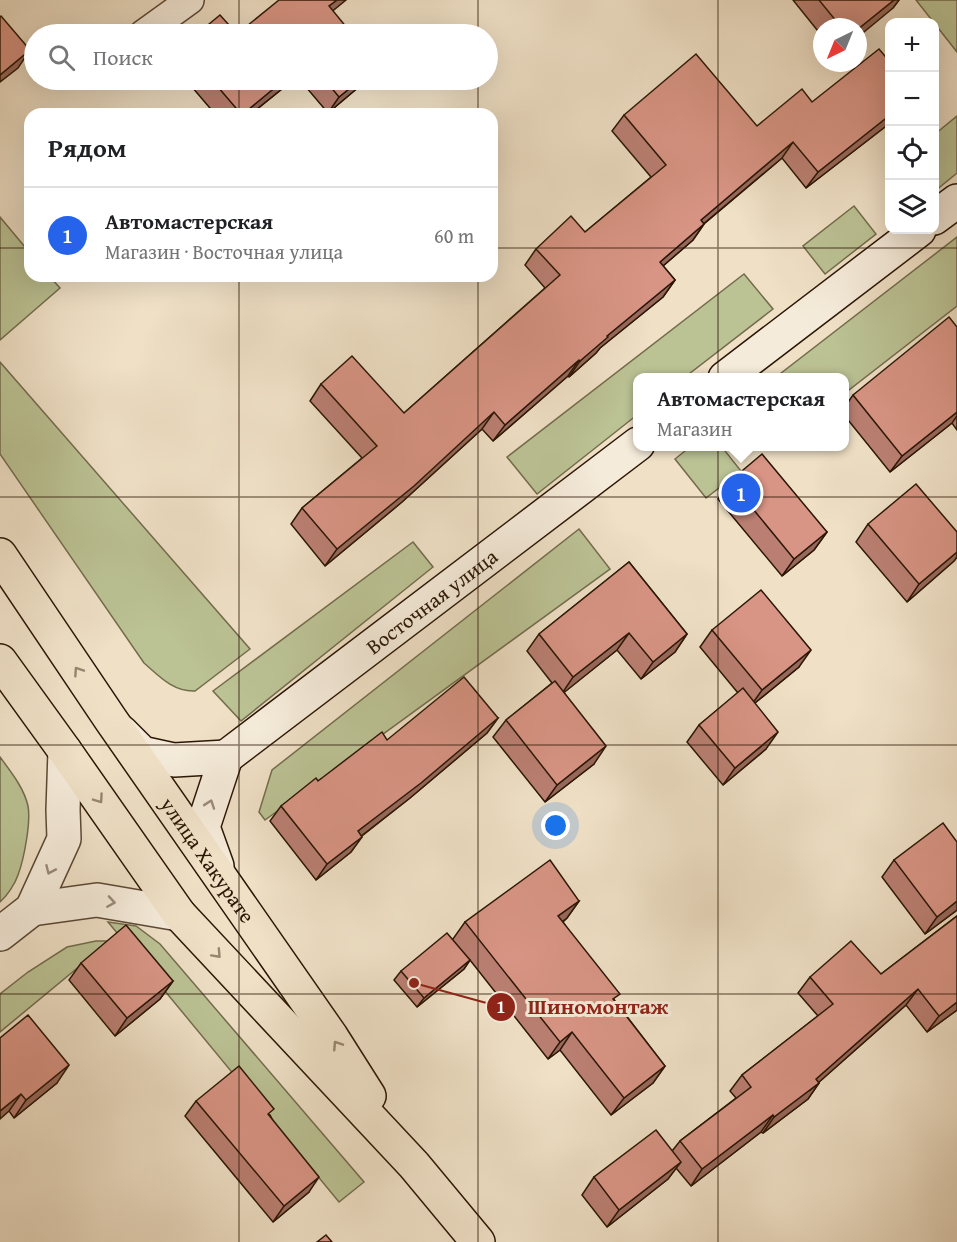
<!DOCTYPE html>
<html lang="ru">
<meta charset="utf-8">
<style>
:root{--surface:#fff;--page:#f6f6f6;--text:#202124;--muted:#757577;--line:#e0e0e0;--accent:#2563eb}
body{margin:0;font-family:"Gentium Book Plus",serif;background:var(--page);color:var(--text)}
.controls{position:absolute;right:18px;top:18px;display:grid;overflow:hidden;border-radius:12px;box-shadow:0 6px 24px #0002}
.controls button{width:54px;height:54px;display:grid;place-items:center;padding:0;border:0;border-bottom:2px solid var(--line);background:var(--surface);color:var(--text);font:30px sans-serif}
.compass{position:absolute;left:813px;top:18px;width:54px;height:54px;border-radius:50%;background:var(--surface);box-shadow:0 6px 24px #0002;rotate:223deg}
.you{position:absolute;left:556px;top:826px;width:21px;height:21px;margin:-15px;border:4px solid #fff;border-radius:50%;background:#1a73e8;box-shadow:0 0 0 9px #1a73e833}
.badge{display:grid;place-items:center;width:39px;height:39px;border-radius:50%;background:var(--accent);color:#fff;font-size:20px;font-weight:700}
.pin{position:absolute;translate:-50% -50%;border:3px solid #fff;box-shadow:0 2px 6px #0006}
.popup{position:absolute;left:633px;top:373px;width:216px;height:78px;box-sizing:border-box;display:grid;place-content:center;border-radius:12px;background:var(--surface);filter:drop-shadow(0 2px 4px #0005);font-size:20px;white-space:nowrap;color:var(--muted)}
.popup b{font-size:22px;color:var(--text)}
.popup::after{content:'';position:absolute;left:50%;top:100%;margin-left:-12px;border:12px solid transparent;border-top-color:var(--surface)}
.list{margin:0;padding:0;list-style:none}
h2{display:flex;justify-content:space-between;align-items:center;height:78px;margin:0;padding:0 24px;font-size:26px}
h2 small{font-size:20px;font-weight:400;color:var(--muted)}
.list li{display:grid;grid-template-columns:39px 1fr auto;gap:18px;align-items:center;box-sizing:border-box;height:96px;padding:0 24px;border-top:2px solid var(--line)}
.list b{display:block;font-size:22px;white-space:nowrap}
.list p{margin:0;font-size:20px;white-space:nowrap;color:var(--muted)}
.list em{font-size:20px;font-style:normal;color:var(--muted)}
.icon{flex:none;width:33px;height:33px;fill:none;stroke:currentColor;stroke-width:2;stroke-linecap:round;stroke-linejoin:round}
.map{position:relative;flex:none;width:957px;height:1242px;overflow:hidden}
.search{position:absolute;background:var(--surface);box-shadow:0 6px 24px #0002;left:24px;top:24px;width:474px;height:66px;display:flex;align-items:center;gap:15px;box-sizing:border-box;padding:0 21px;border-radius:33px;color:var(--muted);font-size:22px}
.panel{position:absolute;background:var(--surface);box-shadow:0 6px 24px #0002;left:24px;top:108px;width:474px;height:174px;border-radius:18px}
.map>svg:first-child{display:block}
.green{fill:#bbc294;stroke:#736c4c;stroke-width:1.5}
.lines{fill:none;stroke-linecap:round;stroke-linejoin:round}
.lane-casing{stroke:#5c4835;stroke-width:30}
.street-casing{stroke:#5c4835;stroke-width:36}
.secondary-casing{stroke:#2b1605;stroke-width:36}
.primary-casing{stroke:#2b1605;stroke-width:36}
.lane{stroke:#f5ebda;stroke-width:27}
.street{stroke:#f5ebda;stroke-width:33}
.secondary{stroke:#f5ebda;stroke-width:33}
.primary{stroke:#efe0c6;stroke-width:33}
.wall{fill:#ba7f72;stroke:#2b1605;stroke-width:1.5}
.shaded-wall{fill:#97685c;stroke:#2b1605;stroke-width:1.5}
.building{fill:#d89484;stroke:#2b1605;stroke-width:1.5}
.oneway{stroke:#97856f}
.oneway2{stroke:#9a8b7a}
.grid{fill:none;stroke:#2b1605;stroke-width:1.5;stroke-opacity:0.55}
.labels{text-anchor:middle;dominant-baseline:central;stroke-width:6;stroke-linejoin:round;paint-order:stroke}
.street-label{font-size:21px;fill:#2b1605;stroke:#f5ebda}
.leader{fill:none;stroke:#8f2418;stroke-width:2}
.callout-dot{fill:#8f2418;stroke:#f5ebda;stroke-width:2}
.mark-label{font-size:18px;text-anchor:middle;font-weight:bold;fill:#fff}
.callout-label{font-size:22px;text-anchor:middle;font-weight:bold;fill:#8f2418;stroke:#f5ebda;stroke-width:6;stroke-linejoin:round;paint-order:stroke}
</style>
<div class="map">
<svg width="957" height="1242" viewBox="0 0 957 1242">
<rect width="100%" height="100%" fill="#efe0c6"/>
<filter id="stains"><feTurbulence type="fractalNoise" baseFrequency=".00333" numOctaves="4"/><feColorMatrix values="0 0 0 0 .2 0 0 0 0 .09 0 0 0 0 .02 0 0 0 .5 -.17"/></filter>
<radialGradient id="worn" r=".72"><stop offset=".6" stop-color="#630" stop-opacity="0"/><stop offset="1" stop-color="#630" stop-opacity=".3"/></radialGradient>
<!-- green -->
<g class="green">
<path d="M916 0H957V52Z"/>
<path d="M957 116V173L935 191V134Z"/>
<path d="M854 206 876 234 825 274 803 246Z"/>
<path d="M0 217 30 253V276H49L60 288 0 340Z"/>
<path d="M957 237V306L845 393 844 378 776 377Z"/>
<path d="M744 274 773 309 685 377 638 378 637 415 537 494 507 457Z"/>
<path d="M0 362 250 649 195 691C173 692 159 676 144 663L0 454Z"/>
<path d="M690 447H722L741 471 706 498 675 459Z"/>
<path d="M579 529 610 569 265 820 259 812 272 770Z"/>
<path d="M413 542 433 567 241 721 213 691Z"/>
<path d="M0 757C11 772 24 788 28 806 31 822 24 859 18 875 15 884 7 896 0 902Z"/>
<path d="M108 922 136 926 160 944 364 1182 339 1202Z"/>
<path d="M96 941H110L0 1032V994L28 972 67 947Z"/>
</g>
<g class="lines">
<defs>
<path id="lane" d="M143 34 190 0"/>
<g id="street">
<path d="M32 909 97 900 179 914"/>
<path d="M0 934 32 909 64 839 63 810 65 751"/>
</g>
<g id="secondary">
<path d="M934 218 957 201"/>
<path d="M725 378 919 230"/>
<path d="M121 732 142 753 174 760 226 757"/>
<path id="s1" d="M226 757 638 444"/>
<path d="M217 866 203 827 226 757"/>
</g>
<g id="primary">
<path id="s2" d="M0 555 111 720 331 1036 369 1096"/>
<path d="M0 661 65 751 179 914 414 1165 478 1242"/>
</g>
</defs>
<!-- lane casing -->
<use href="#lane" class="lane-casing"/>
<!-- street casing -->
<use href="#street" class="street-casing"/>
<!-- secondary casing -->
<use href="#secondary" class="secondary-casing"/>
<!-- primary casing -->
<use href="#primary" class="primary-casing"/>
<!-- lane -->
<use href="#lane" class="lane"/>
<!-- street -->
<use href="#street" class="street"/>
<!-- secondary -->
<use href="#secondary" class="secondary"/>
<!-- primary -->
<use href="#primary" class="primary"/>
</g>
<!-- wall -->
<g class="wall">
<path d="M793 0H899L893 8 858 27H822V36Z"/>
<path d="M186 80H293L251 114H215Z"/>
<path d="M300 80H367L328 113Z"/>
<path d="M812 102 890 123 806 188 782 158 704 224 693 240 663 266 675 280 663 297 600 348 596 353 569 377 568 376 493 441 482 429 402 502 325 566 291 524 302 508 362 458 310 401 321 384 404 413 545 288 525 265 536 249 585 232 651 177 612 131 624 115 757 126Z"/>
<path d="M957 327V430L952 423 890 472 844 415V408L853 395Z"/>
<path d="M730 481 827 532 814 550 782 576 718 499Z"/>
<path d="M868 524 957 532V557L954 561 907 602 856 542Z"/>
<path d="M629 562 687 634 675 652 641 679 617 650 564 692 594 764 545 802 493 737 506 720 552 683 527 651 539 634Z"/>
<path d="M712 630 799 667 755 703 766 749 723 785 687 742 699 725 738 693 700 647Z"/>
<path d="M498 718 487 733 410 798 362 836 351 852 316 880 270 821 281 806 318 781 387 740Z"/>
<path d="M894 860 957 910 925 934 882 877Z"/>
<path d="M579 901 567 918 563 922 615 1001 665 1066 653 1083 611 1115 560 1050 548 1059 470 960 464 969 417 1007 394 980 401 971 453 939 465 922Z"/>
<path d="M957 916V1010L927 1032 906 1005 819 1082V1083L808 1099 763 1133 761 1132 691 1186 676 1168 668 1179 607 1227 582 1195 594 1177 672 1151 680 1141 736 1098 730 1091 742 1075 818 1016 798 993 810 977 881 974Z"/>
<path d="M81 963 173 981 160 999 115 1036 69 980Z"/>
<path d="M0 1038 57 1083 14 1118 9 1111Z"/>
<path d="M196 1101 270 1115 309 1192 273 1222 185 1116Z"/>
</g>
<!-- shaded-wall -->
<g class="shaded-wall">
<path d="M337 0H346L318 23 329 6Z"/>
<path d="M894 0H899L893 8 858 37V29Z"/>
<path d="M30 50 18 68 0 82V75Z"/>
<path d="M284 80H293L251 114H243Z"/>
<path d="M360 80H367L328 113 339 97Z"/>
<path d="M890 115V123L806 188 818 172Z"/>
<path d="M793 142 782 158 689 236 701 220Z"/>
<path d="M704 224 693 240 649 278 660 262Z"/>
<path d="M675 280 663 297 600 348 596 353 569 377 580 361 607 336Z"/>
<path d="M579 360 568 376 493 441 505 425Z"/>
<path d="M494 412 482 429 402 502 325 566 337 549Z"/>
<path d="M957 412V416L952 423 890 472 902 456Z"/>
<path d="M827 532 814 550 782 576 794 559Z"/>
<path d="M957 552V557L954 561 907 602 919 584Z"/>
<path d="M629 633 617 650 561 695 573 677Z"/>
<path d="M687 634 675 652 641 679 653 662Z"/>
<path d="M811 650 799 667 750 707 762 690Z"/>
<path d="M498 718 487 733 410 798 347 847 358 831Z"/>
<path d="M778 732 766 749 723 785 735 768Z"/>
<path d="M606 746 594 764 545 802 557 785Z"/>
<path d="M362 837 351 852 316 880 327 864Z"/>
<path d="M579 901 567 918 546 934 558 916Z"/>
<path d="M957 901V910L925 934 937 917Z"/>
<path d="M470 960 464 969 417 1007 424 998Z"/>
<path d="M173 981 160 999 115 1036 127 1018Z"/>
<path d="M918 989 906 1005 809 1091 819 1083 808 1099 763 1133 774 1117 816 1079Z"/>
<path d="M957 1002V1010L927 1032 939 1016Z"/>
<path d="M572 1032 560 1050 548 1059 560 1042Z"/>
<path d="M69 1065 57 1083 14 1118 26 1100Z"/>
<path d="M665 1066 653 1083 611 1115 624 1098Z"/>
<path d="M21 1094 9 1111 0 1119V1111Z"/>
<path d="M773 1115 761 1132 691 1186 702 1169Z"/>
<path d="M681 1162 668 1179 607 1227 619 1210Z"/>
<path d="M319 1177 309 1192 273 1222 284 1206Z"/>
</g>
<!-- building -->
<g class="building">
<path d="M279 0H337L329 6 352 34H197L220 15 237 34Z"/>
<path d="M819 0H894L858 29V27H841Z"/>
<path d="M1 16 30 50 0 75V17Z"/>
<path d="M879 49 890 62V115L818 172 793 142 701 220 704 224 660 262 675 280 607 336 608 337 580 361 579 360 505 425 494 412 414 486 337 549 302 508 377 446 321 384 352 356 404 413 560 275 536 249 571 216 585 232 666 165 624 115 696 54 757 126 802 89 812 102Z"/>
<path d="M212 80H284L243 114H241Z"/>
<path d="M325 80H360L339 97Z"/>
<path d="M949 317 957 327V412L902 456 853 395Z"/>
<path d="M762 454 827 532 794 559 730 481Z"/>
<path d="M916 484 957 532V552L919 584 868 524Z"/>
<path d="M629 562 687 634 653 662 629 633 573 677 539 634Z"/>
<path d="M761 590 811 650 762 690 712 630Z"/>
<path d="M464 677 498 718 421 783 358 831 362 837 327 864 281 806 316 778 318 781 382 732 387 740Z"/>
<path d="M555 681 606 746 557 785 506 720Z"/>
<path d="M743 688 778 732 735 768 699 725Z"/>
<path d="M943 823 957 842V901L937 917 894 860Z"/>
<path d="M550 860 579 901 558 916 620 994 613 999 665 1066 624 1098 572 1032 560 1042 465 922Z"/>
<path d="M957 916V1002L939 1016 918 989 816 1079 819 1083 774 1117 773 1115 702 1169 680 1141 751 1087 742 1075 833 1004 810 977 851 941 881 974Z"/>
<path d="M126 925 173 981 127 1018 81 963Z"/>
<path d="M447 933 470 960 424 998 401 971Z"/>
<path d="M28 1015 69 1065 26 1100 21 1094 0 1111V1038Z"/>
<path d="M239 1066 274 1109 268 1114 319 1177 284 1206 196 1101Z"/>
<path d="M656 1130 681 1162 619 1210 594 1177Z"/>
<path d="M326 1235 332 1242H317Z"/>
</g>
<!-- one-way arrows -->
<defs><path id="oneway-chevron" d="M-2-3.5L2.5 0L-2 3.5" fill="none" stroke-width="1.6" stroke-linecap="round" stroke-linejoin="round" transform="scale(1.5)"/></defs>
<g class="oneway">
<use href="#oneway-chevron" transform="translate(78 671) rotate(-124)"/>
<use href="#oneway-chevron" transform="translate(99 799) rotate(55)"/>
<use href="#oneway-chevron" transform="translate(217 954) rotate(47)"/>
<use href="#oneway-chevron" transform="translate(337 1045) rotate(-123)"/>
</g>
<g class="oneway2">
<use href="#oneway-chevron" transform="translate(210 804) rotate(-71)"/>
<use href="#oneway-chevron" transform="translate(50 870) rotate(114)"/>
<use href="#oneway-chevron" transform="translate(111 902) rotate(9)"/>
</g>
<!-- grid -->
<path class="grid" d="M239 0V34M478 0V34M718 0V1242M239 80V114M478 80V114M0 248H30M492 248H957M239 276V1242M478 276V1242M0 497H957M0 745H957M0 994H957"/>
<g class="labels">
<!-- street labels -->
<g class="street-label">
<text stroke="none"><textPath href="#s1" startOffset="258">Восточная улица</textPath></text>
<text stroke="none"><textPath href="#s2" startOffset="369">улица Хакурате</textPath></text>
</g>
</g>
<!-- callouts -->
<path class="leader" d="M414 983L501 1007"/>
<g class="callout-dot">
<circle cx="414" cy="983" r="6"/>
<circle cx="501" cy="1007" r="15"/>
</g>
<g class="mark-label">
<text x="501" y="1013">1</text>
</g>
<g class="callout-label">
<text x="598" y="1014">Шиномонтаж</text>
</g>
<rect width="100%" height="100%" filter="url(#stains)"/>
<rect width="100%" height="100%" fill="url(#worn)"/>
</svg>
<div class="controls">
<button>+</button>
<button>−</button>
<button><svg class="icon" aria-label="locate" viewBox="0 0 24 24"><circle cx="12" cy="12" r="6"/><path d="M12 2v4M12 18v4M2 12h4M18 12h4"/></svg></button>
<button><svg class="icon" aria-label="layers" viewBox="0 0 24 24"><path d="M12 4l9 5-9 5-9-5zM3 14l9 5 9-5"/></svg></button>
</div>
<svg class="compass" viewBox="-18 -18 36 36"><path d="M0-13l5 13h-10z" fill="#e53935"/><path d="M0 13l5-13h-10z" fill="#757577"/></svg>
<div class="you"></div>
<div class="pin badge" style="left:741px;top:493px">1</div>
<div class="popup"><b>Автомастерская</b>Магазин</div>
<div class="search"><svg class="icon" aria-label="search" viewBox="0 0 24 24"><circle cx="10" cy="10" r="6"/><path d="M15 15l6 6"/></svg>Поиск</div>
<section class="panel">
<h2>Рядом<small></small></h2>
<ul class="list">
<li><span class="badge">1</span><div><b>Автомастерская</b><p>Магазин · Восточная улица</p></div><em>60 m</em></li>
</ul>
</section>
</div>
